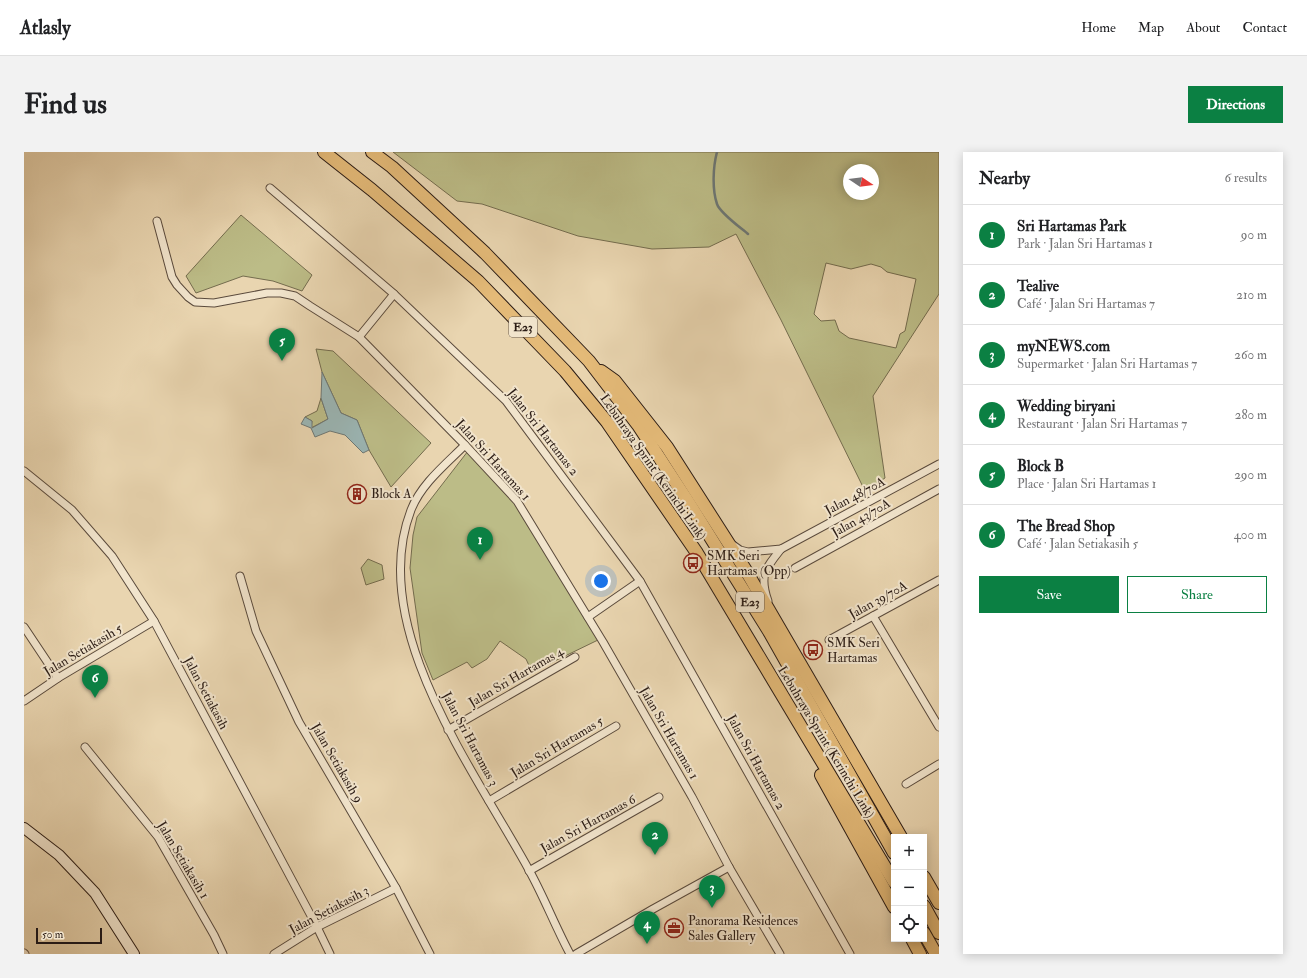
<!DOCTYPE html>
<meta charset="utf-8">
<style>
:root{--surface:#fff;--page:#f2f2f2;--text:#202124;--muted:#757577;--line:#e0e0e0;--accent:#0b8043}
body{margin:0;font-family:"IM FELL Double Pica",serif;background:var(--page);color:var(--text)}
.controls{position:absolute;right:12px;bottom:12px;display:grid;overflow:hidden;border-radius:0px;box-shadow:0 2px 10px #0003}
.controls button{width:36px;height:36px;display:grid;place-items:center;padding:0;border:0;border-bottom:1px solid var(--line);background:var(--surface);color:var(--text);font:20px sans-serif}
.compass{position:absolute;left:819px;top:12px;width:36px;height:36px;border-radius:50%;background:var(--surface);box-shadow:0 2px 10px #0003;rotate:103deg}
.scale{position:absolute;left:12px;bottom:10px;width:66px;box-sizing:border-box;padding-left:4px;border:2px solid #2b1c15;border-top:0;font-size:11px;line-height:14px;white-space:nowrap;color:#2b1c15;-webkit-text-stroke:3px #f1e4cc;paint-order:stroke}
.you{position:absolute;left:577px;top:429px;width:14px;height:14px;margin:-10px;border:3px solid #fff;border-radius:50%;background:#1a73e8;box-shadow:0 0 0 6px #1a73e833}
.badge{display:grid;place-items:center;width:26px;height:26px;border-radius:50%;background:var(--accent);color:#fff;font-size:13px;font-weight:700}
.pin{position:absolute;translate:-50% -33px;filter:drop-shadow(0 1px 2px #0008)}
.pin::after{content:'';position:absolute;top:21px;width:14px;height:12px;background:inherit;clip-path:polygon(0 0,100% 0,50% 100%)}
.list{margin:0;padding:0;list-style:none}
h2{display:flex;justify-content:space-between;align-items:center;height:52px;margin:0;padding:0 16px;font-size:17px}
h2 small{font-size:13px;font-weight:400;color:var(--muted)}
.list li{display:grid;grid-template-columns:26px 1fr auto;gap:12px;align-items:center;box-sizing:border-box;height:60px;padding:0 16px;border-top:1px solid var(--line)}
.list b{display:block;font-size:15px;white-space:nowrap}
.list p{margin:0;font-size:13px;white-space:nowrap;color:var(--muted)}
.list em{font-size:13px;font-style:normal;color:var(--muted)}
.actions{display:flex;gap:8px;padding:12px 16px}
.actions a{flex:1;padding:9px 0;border:1px solid var(--accent);border-radius:0px;text-align:center;font-size:14px;color:var(--accent)}
.actions .main{background:var(--accent);color:#fff}
.icon{flex:none;width:22px;height:22px;fill:none;stroke:currentColor;stroke-width:2;stroke-linecap:round;stroke-linejoin:round}
.map{position:relative;flex:none;width:915px;height:802px;overflow:hidden;border-radius:0px}
header{display:flex;align-items:center;gap:24px;box-sizing:border-box;height:56px;padding:0 20px;background:var(--surface);border-bottom:1px solid var(--line)}
header strong{font-size:19px}
nav{display:flex;gap:22px;margin-inline-start:auto;font-size:14px}
.intro{display:flex;align-items:center;justify-content:space-between;box-sizing:border-box;height:96px;padding:0 24px}
h1{margin:0;font-size:28px}
.button{padding:10px 18px;border-radius:0px;background:var(--accent);color:#fff;font-size:14px;font-weight:700}
main{display:flex;gap:24px;padding:0 24px}
aside{flex:1;background:var(--surface);border-radius:0px;box-shadow:0 2px 10px #0003}
.map>svg:first-child{display:block}
.green{fill:#bcbc87;stroke:#746c4e;fill-rule:evenodd}
.water{fill:#9bb6b5;stroke:#6e7875}
.lines{fill:none;stroke-linecap:round;stroke-linejoin:round}
.stream{stroke:#6e7875;stroke-width:2.5}
.street-casing{stroke:#5a4a3c;stroke-width:9}
.secondary-casing{stroke:#2b1c15;stroke-width:12}
.highway-casing{stroke:#2b1c15;stroke-width:14}
.street{stroke:#f1e4cc;stroke-width:7}
.secondary{stroke:#f1e4cc;stroke-width:10}
.highway{stroke:#e4ba78;stroke-width:12}
.labels{text-anchor:middle;dominant-baseline:central;stroke-width:4;stroke-linejoin:round;paint-order:stroke}
.shield{fill:#f1e4cc;stroke:#66584c;stroke-width:1}
.shield-label{font-size:12px;font-weight:bold;fill:#2b1c15}
.street-label{font-size:13px;fill:#2b1c15;stroke:#f1e4cc}
.poi-label{font-size:13px;fill:#2b1c15;stroke:#f1e4cc;text-anchor:start}
</style>
<header>
<strong>Atlasly</strong>
<nav><a>Home</a><a>Map</a><a>About</a><a>Contact</a></nav>
</header>
<div class="intro"><h1>Find us</h1><a class="button">Directions</a></div>
<main>
<div class="map">
<svg width="915" height="802" viewBox="0 0 915 802">
<rect width="100%" height="100%" fill="#e9d5b0"/>
<filter id="stains"><feTurbulence type="fractalNoise" baseFrequency=".005" numOctaves="4"/><feColorMatrix values="0 0 0 0 .2 0 0 0 0 .09 0 0 0 0 .02 0 0 0 .5 -.17"/></filter>
<radialGradient id="worn" r=".72"><stop offset=".6" stop-color="#630" stop-opacity="0"/><stop offset="1" stop-color="#630" stop-opacity=".3"/></radialGradient>
<!-- green -->
<g class="green">
<path d="M369 0H915V142L849 244 861 326 841 339 757 168 712 82 685 95 628 97 554 84 458 52 433 49ZM825 18H849V42H825ZM802 111 827 117 847 112 857 115 863 120 892 127 881 179 876 182 872 196 825 186 815 179 811 168 797 169 790 162Z"/>
<path d="M217 63 288 123 278 139 249 129 219 124 172 141 162 124Z"/>
<path d="M292 197 309 199 407 291 367 335 345 298 333 268 317 261 298 220Z"/>
<path d="M297 246 304 267 287 276 288 269 281 265 293 259Z"/>
<path d="M444 299 492 350 574 488 508 520 502 507 476 489 463 507 448 516 443 510 409 528 398 501 386 416 389 383 393 365Z"/>
<path d="M344 407 358 413 360 427 342 433 337 416Z"/>
</g>
<!-- water -->
<path class="water" d="M298 220 317 261 333 268 345 298 339 301 321 283 306 279 291 285 287 276 277 272 281 265 288 269V276L304 267 297 246Z"/>
<g class="lines">
<!-- stream -->
<path class="stream" d="M693 0C689 15 688 37 693 52 696 61 717 76 724 82"/>
<defs>
<g id="street">
<path d="M246 36 370 142 482 249 616 429 826 802"/>
<path d="M133 69 148 125 153 133 164 145 171 150 190 151 243 141H257L271 144 286 154 335 185 441 293 493 349 579 490 668 645 705 715 756 802"/>
<path d="M335 185 370 142"/>
<path d="M441 293C422 312 397 332 387 358 342 475 451 619 505 718 520 745 531 774 546 802"/>
<path d="M0 319 48 358 88 404 130 469 293 775 306 802"/>
<path d="M709 393 716 398 724 400 757 397 915 312"/>
<path d="M771 416 915 337"/>
<path d="M216 424 232 479 275 570 372 736 406 802"/>
<path d="M744 449C735 423 741 417 757 397"/>
<path d="M849 464 915 575"/>
<path d="M564 465 616 429"/>
<path d="M0 475 34 526"/>
<path d="M805 488 915 428"/>
<path d="M0 549 34 526 130 469"/>
<path d="M424 578 551 505"/>
<path d="M61 595 134 685 190 783 199 802"/>
<path d="M882 632 915 612"/>
<path d="M465 649 592 574"/>
<path d="M505 719 635 645"/>
<path d="M0 801 1 802"/>
<path d="M250 802 293 775 372 736"/>
<path d="M552 802 629 757 705 715"/>
</g>
<path id="secondary" d="M0 676 35 703 71 741 110 802"/>
<g id="highway">
<path d="M300 0 348 38 454 129 541 219 583 270 673 401 870 730"/>
<path d="M348 0 368 15 461 101 565 209 614 273 665 351 746 481 870 701"/>
<path d="M577 219 591 229 643 295 721 417 877 685"/>
<path d="M797 623 870 755"/>
<path d="M900 725 915 751"/>
<path d="M900 754 915 781"/>
<path d="M900 781 912 802"/>
<path d="M888 787 896 802"/>
</g>
</defs>
<!-- street casing -->
<use href="#street" class="street-casing"/>
<!-- secondary casing -->
<use href="#secondary" class="secondary-casing"/>
<!-- highway casing -->
<use href="#highway" class="highway-casing"/>
<!-- street -->
<use href="#street" class="street"/>
<!-- secondary -->
<use href="#secondary" class="secondary"/>
<!-- highway -->
<use href="#highway" class="highway"/>
</g>
<!-- icons -->
<defs>
<symbol id="building-ring" viewBox="-11 -11 22 22"><circle r="9.5" fill="#f1e4cc" stroke="#8f2418" stroke-width="1.5"/><path d="M-4-6H4V6H1V3H-1V6H-4ZM-2.5-4.3h1.7v1.8h-1.7ZM.8-4.3h1.7v1.8H.8ZM-2.5-1h1.7V.8h-1.7ZM.8-1h1.7V.8H.8Z" fill="#8f2418"/></symbol>
<symbol id="bus-ring" viewBox="-11 -11 22 22"><circle r="9.5" fill="#f1e4cc" stroke="#8f2418" stroke-width="1.5"/><path d="M-5-6H5V4H4V6H2V4H-2V6H-4V4H-5ZM-3.5-4V0h7V-4ZM-3.5 1.2v1.5H-2V1.2ZM2 1.2v1.5H3.5V1.2Z" fill="#8f2418"/></symbol>
<symbol id="office-ring" viewBox="-11 -11 22 22"><circle r="9.5" fill="#f1e4cc" stroke="#8f2418" stroke-width="1.5"/><path d="M-6-3h4V-5.5h4V-3h4V5H-6ZM-1-4.5V-3h2v-1.5ZM-6 0V1H6V0Z" fill="#8f2418"/></symbol>
</defs>
<g fill-rule="evenodd">
<use href="#building-ring" x="322" y="331" width="22" height="22"/>
<use href="#bus-ring" x="658" y="400" width="22" height="22"/>
<use href="#bus-ring" x="778" y="487" width="22" height="22"/>
<use href="#office-ring" x="639" y="765" width="22" height="22"/>
</g>
<g class="labels">
<!-- shield labels -->
<g class="shield">
<rect x="485" y="165" width="28" height="20" rx="3"/>
<rect x="712" y="440" width="28" height="20" rx="3"/>
</g>
<g class="shield-label">
<text x="499" y="175">E23</text>
<text x="726" y="450">E23</text>
</g>
<!-- street labels -->
<g class="street-label">
<text transform="translate(519 280) rotate(52)">Jalan Sri Hartamas 2</text>
<text transform="translate(469 308) rotate(48)">Jalan Sri Hartamas 1</text>
<text transform="translate(629 315) rotate(55)">Lebuhraya Sprint (Kerinchi Link)</text>
<text transform="translate(831 344) rotate(-28)">Jalan 48/70A</text>
<text transform="translate(837 366) rotate(-29)">Jalan 43/70A</text>
<text transform="translate(854 448) rotate(-29)">Jalan 39/70A</text>
<text transform="translate(59 498) rotate(-31)">Jalan Setiakasih 5</text>
<text transform="translate(492 525) rotate(-30)">Jalan Sri Hartamas 4</text>
<text transform="translate(182 541) rotate(62)">Jalan Setiakasih</text>
<text transform="translate(645 581) rotate(60)">Jalan Sri Hartamas 1</text>
<text transform="translate(446 587) rotate(62)">Jalan Sri Hartamas 3</text>
<text transform="translate(802 590) rotate(59)">Lebuhraya Sprint (Kerinchi Link)</text>
<text transform="translate(533 595) rotate(-31)">Jalan Sri Hartamas 5</text>
<text transform="translate(732 610) rotate(61)">Jalan Sri Hartamas 2</text>
<text transform="translate(313 611) rotate(60)">Jalan Setiakasih 9</text>
<text transform="translate(564 672) rotate(-29)">Jalan Sri Hartamas 6</text>
<text transform="translate(159 708) rotate(59)">Jalan Setiakasih 1</text>
<text transform="translate(305 758) rotate(-28)">Jalan Setiakasih 3</text>
</g>
<!-- poi labels -->
<g class="poi-label">
<text x="347" y="342">Block A</text>
<text x="683" y="404">SMK Seri<tspan x="683" dy="15">Hartamas (Opp)</tspan></text>
<text x="803" y="491">SMK Seri<tspan x="803" dy="15">Hartamas</tspan></text>
<text x="664" y="769">Panorama Residences<tspan x="664" dy="15">Sales Gallery</tspan></text>
</g>
</g>
<rect width="100%" height="100%" filter="url(#stains)"/>
<rect width="100%" height="100%" fill="url(#worn)"/>
</svg>
<div class="controls">
<button>+</button>
<button>−</button>
<button><svg class="icon" aria-label="locate" viewBox="0 0 24 24"><circle cx="12" cy="12" r="6"/><path d="M12 2v4M12 18v4M2 12h4M18 12h4"/></svg></button>
</div>
<svg class="compass" viewBox="-18 -18 36 36"><path d="M0-13l5 13h-10z" fill="#e53935"/><path d="M0 13l5-13h-10z" fill="#757577"/></svg>
<div class="scale">50 m</div>
<div class="you"></div>
<div class="pin badge" style="left:456px;top:408px">1</div>
<div class="pin badge" style="left:631px;top:703px">2</div>
<div class="pin badge" style="left:688px;top:756px">3</div>
<div class="pin badge" style="left:623px;top:792px">4</div>
<div class="pin badge" style="left:258px;top:209px">5</div>
<div class="pin badge" style="left:71px;top:546px">6</div>
</div>
<aside>
<h2>Nearby<small>6 results</small></h2>
<ul class="list">
<li><span class="badge">1</span><div><b>Sri Hartamas Park</b><p>Park · Jalan Sri Hartamas 1</p></div><em>90 m</em></li>
<li><span class="badge">2</span><div><b>Tealive</b><p>Café · Jalan Sri Hartamas 7</p></div><em>210 m</em></li>
<li><span class="badge">3</span><div><b>myNEWS.com</b><p>Supermarket · Jalan Sri Hartamas 7</p></div><em>260 m</em></li>
<li><span class="badge">4</span><div><b>Wedding biryani</b><p>Restaurant · Jalan Sri Hartamas 7</p></div><em>280 m</em></li>
<li><span class="badge">5</span><div><b>Block B</b><p>Place · Jalan Sri Hartamas 1</p></div><em>290 m</em></li>
<li><span class="badge">6</span><div><b>The Bread Shop</b><p>Café · Jalan Setiakasih 5</p></div><em>400 m</em></li>
</ul>
<div class="actions"><a class="main">Save</a><a>Share</a></div>
</aside>
</main>
